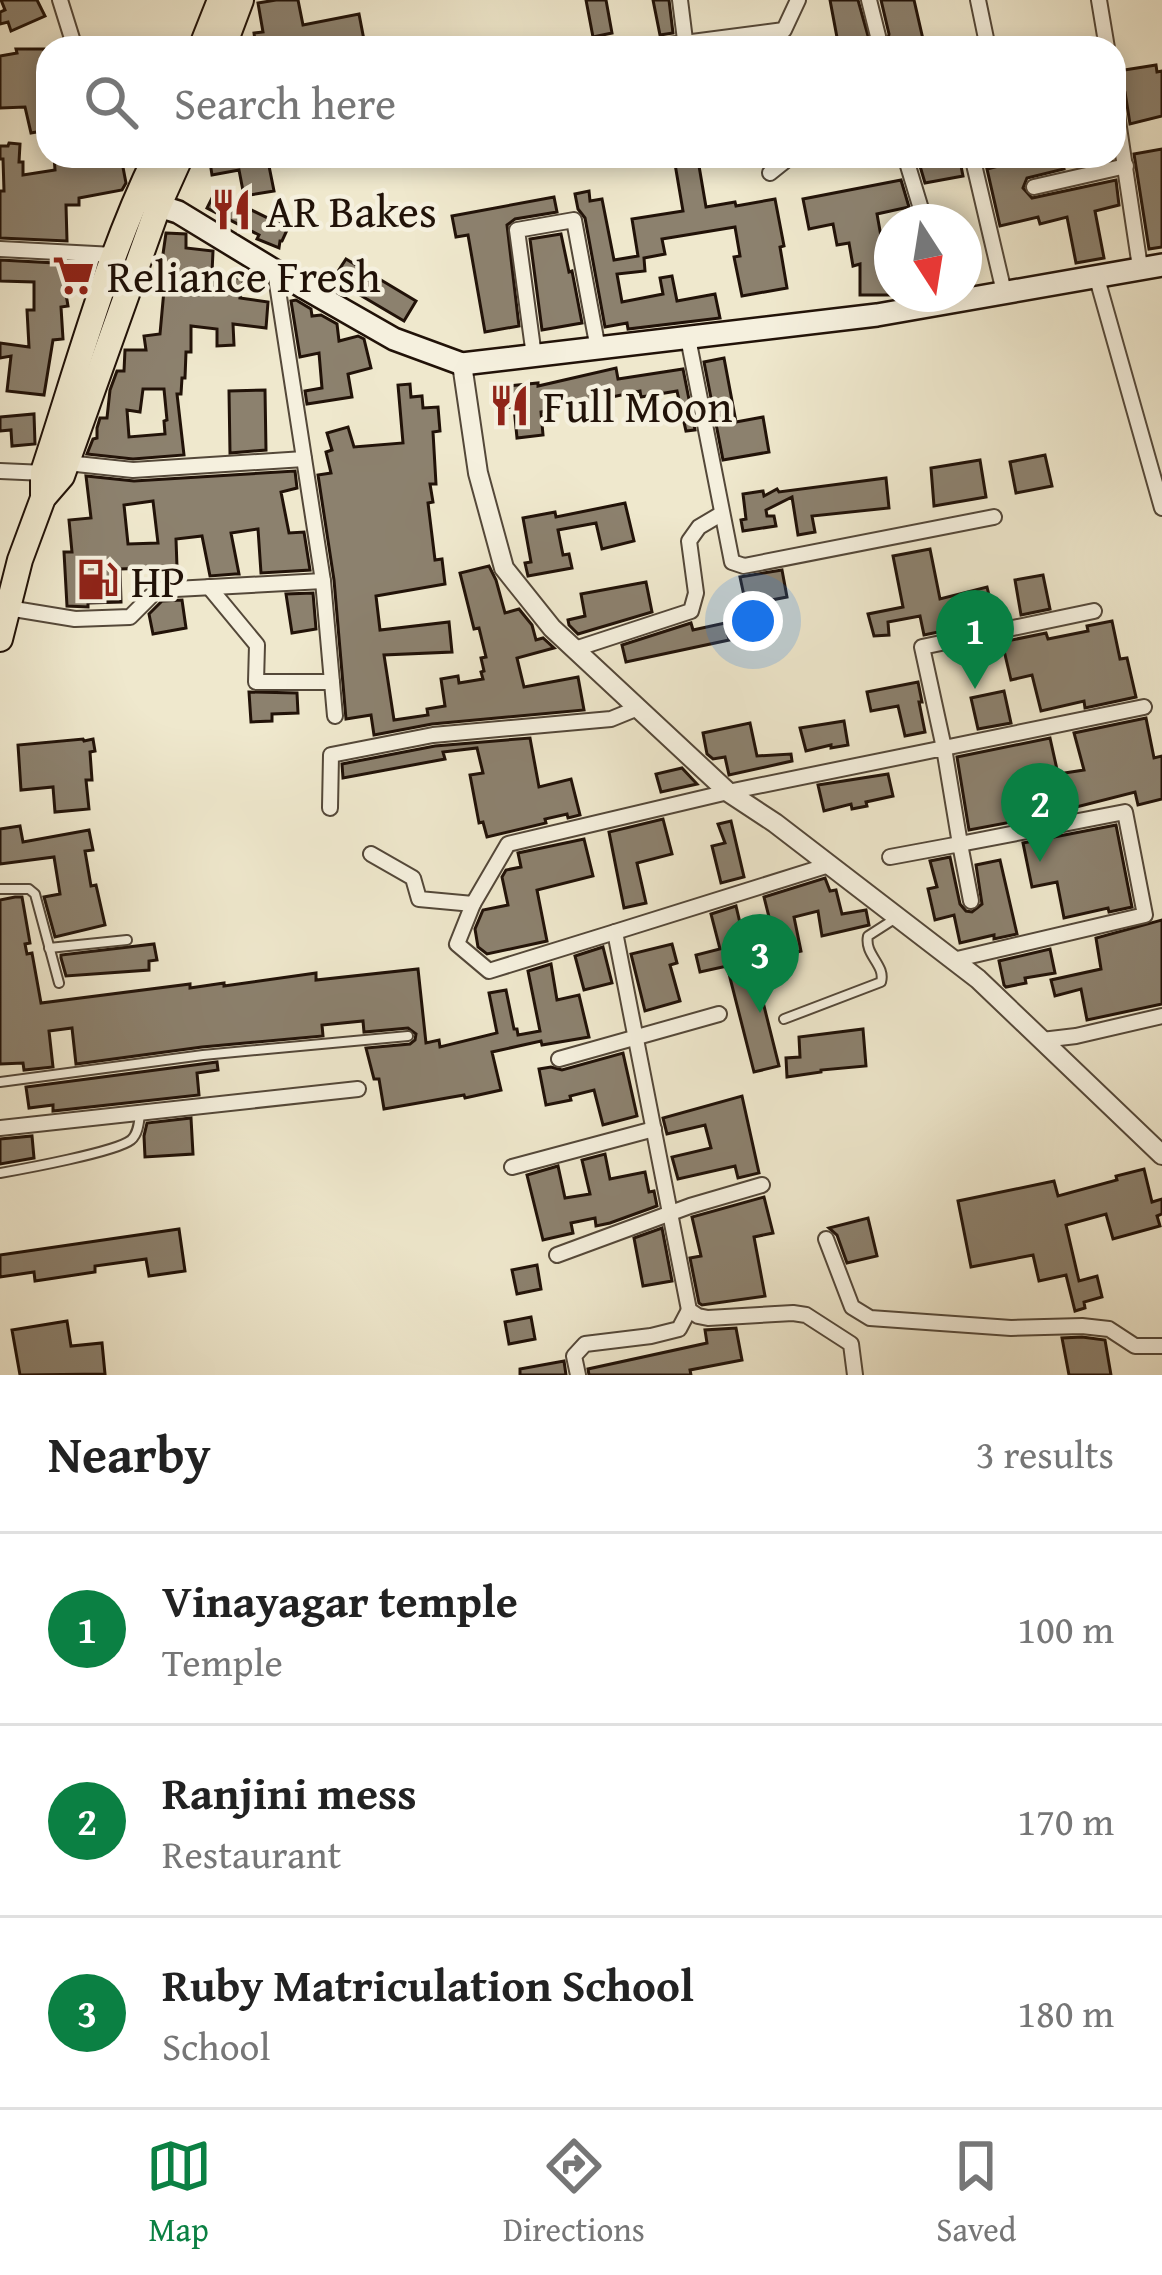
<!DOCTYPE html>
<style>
:root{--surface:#fff;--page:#f2f2f2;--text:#222;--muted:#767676;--line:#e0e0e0;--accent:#0b8043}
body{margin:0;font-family:"Gentium Book Plus",serif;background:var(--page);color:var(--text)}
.compass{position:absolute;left:874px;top:204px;width:108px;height:108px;border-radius:50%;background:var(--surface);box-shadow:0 6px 18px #0003;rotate:168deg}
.you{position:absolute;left:753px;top:621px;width:42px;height:42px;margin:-30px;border:9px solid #fff;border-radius:50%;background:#1a73e8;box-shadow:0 0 0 18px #1a73e833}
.badge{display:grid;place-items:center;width:78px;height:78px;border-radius:50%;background:var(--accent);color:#fff;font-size:39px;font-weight:700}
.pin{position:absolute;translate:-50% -99px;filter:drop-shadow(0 3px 6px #0008)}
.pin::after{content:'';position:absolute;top:63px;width:42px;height:36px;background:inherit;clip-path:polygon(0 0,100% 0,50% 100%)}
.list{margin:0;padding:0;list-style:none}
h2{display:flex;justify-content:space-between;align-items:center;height:156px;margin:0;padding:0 48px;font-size:51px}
h2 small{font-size:39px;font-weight:400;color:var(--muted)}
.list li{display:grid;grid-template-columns:78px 1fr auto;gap:36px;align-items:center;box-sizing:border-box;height:192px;padding:0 48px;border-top:3px solid var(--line)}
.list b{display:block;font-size:45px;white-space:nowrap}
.list p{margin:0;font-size:39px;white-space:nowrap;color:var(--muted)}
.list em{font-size:39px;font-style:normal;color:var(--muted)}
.icon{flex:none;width:66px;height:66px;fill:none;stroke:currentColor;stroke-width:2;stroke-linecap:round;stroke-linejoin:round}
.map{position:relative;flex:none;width:1162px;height:1375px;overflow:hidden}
.search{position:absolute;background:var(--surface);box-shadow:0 6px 18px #0003;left:36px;right:36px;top:36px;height:132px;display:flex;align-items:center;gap:30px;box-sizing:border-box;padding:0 42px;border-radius:36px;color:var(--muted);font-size:45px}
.sheet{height:732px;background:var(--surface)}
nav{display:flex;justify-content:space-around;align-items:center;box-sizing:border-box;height:168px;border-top:3px solid var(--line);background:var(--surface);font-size:33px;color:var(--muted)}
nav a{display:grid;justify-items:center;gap:6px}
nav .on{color:var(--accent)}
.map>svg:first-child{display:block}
.building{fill:#8c816e;stroke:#211208;stroke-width:3;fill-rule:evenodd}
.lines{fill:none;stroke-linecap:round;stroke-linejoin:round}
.service-casing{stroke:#544839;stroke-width:12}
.minor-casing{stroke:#544839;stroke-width:18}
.tertiary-casing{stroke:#544839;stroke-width:22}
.secondary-casing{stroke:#211208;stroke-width:26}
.trunk-casing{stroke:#211208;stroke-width:28}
.service{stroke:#f5f0de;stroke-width:8}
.minor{stroke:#f5f0de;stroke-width:14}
.tertiary{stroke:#f5f0de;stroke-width:18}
.secondary{stroke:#f5f0de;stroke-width:21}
.trunk{stroke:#efe8cd;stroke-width:24}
.labels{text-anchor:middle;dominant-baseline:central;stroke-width:9;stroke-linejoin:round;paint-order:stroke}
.poi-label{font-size:45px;fill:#211208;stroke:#f5f0de;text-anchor:start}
</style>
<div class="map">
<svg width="1162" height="1375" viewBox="0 0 1162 1375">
<rect width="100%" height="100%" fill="#efe8cd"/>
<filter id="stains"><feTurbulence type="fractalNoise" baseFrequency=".00167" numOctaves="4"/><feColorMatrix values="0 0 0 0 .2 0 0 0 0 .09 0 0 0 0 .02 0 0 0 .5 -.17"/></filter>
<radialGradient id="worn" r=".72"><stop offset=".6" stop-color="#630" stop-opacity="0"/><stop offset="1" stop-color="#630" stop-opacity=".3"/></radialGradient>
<!-- building -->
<g class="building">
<path d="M1 0H37L45 16 11 31 8 22 0 24V12L5 10Z"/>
<path d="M276 0H298L303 25 359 14 364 40 333 48H256L254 33 263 32 258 3Z"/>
<path d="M586 0H606L612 33 593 37Z"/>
<path d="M653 0H669L673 33 660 35Z"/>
<path d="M830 0H858L870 43 839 48Z"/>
<path d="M881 0H914L925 48H886L889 34Z"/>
<path d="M16 49H44L45 79H48V130L31 133 25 107 0 108V56L17 53Z"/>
<path d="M1156 65 1157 72 1162 71V116L1130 124 1125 92 1120 84 1118 71Z"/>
<path d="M9 143 20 144 19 162H23V175L55 170 54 156H71L72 165 121 157 126 183 122 190 79 198V205H66L67 241 0 238V191H4L3 159H0V146H8Z"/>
<path d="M1162 149V247L1149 249 1134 154Z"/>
<path d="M209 156H267L274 191 244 196 239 170 212 175Z"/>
<path d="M917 156H959L963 176 925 183Z"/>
<path d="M1037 156H1061L1064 169 1027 178 1023 188 1032 198 1116 180 1119 205 1095 211 1104 258 1076 263 1067 217 1040 224 1038 217 1000 226 987 169Z"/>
<path d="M698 160 706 207 735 202 736 206 775 199 784 246 780 247 787 288 742 296 734 257 740 256 735 227 662 239 665 254 644 258 645 271 617 274 622 302 663 294 660 278 672 276 677 301 715 294 720 318 628 329 627 323 605 327 585 218 578 209 575 194 589 191 590 201 602 199 614 260 638 256 632 219 683 211 675 164Z"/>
<path d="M901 180 909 207 877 214 882 242H892L890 295H860V264L853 266 849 243 837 245 833 224 809 229 803 199Z"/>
<path d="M215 192 288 228 282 241H280L279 248 257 239 259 235 207 208Z"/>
<path d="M554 197 557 212 515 219 507 225 519 326 485 332 468 235 456 237 452 216Z"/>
<path d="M166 233 186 234V248L213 251 212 273 243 279 240 298 268 302 266 328 233 324 234 345 217 346V329L191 326V352H186L185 378H182L181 394H177L184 455 133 459 87 454 93 439 97 438V428L100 418H107L110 390 117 371H124L125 350H146L144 336 160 334 164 290H158L159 260 162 261ZM143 389H164L167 420 164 421 165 434 129 437 127 410 140 412Z"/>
<path d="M561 234 569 272 572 271 582 323 542 330 530 239Z"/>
<path d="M346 259 416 301 404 321 333 279Z"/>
<path d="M0 260 74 264V271H69V282H64L68 306 61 307 63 339 53 340 44 395 7 391 11 356 0 358V343L29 347 27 310H34V282L0 281Z"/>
<path d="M296 300 311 309 312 316 321 315 337 324 339 341 358 336 364 339 371 368 348 374 352 397 307 404 305 391 322 388 319 353 300 357 291 301Z"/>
<path d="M724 358 736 422 763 417 769 452 723 460 704 362Z"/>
<path d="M616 368 618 379 683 369 695 430 686 431 677 391 641 397 640 391 541 412 543 435 517 438 514 407 499 408 497 387 538 383V386Z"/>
<path d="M410 384 411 397 422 396 423 408 438 407 440 431 433 432 436 484H430L433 502 428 503 435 560 442 559 445 584 376 596 380 630 449 622 452 652 384 655 394 720 428 715 427 709 445 706 441 679 458 676 459 683 483 679 481 672 484 671 481 658 486 657 479 628 474 629 460 573 489 566 496 580 505 613 519 609 532 625 536 640 543 638 554 648 517 658 524 687 578 677 584 710 432 724 374 735 371 715 346 719 334 580 318 475 331 473 326 452 332 450 327 433 348 427 354 447 403 443 398 385Z"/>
<path d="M265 390 266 450 230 453 229 391Z"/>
<path d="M34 414 35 444 12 446 11 430 0 431V417Z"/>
<path d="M1045 455 1052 486 1016 493 1010 462Z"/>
<path d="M980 460 986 497 934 506 931 468Z"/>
<path d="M295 471 297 488 281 492 289 533 304 532 310 570 261 573 258 529 231 533 239 574H235L210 576 202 536 176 539 177 567 120 569 121 602 88 603V607L67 606 64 552H72L69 520 91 518 86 476 134 481ZM153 501 158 543 128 544 124 505Z"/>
<path d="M886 478 889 508 812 516 815 532 798 535 792 497 766 510 767 516H774L776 526 743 531 741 520 746 519 743 494 763 491 764 496 777 489 779 492Z"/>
<path d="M625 503 634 541 602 549 596 523 558 530 563 555 569 554 572 568 528 576 525 563 531 562 523 518 555 512 556 517Z"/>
<path d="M930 549 940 599 987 587 995 620 924 635 920 616 888 622 889 635 874 636 868 614 903 607 893 556Z"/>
<path d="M782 570 787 597 746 605 740 577Z"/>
<path d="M1043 575 1050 609 1021 615 1015 580Z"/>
<path d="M646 582 652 612 578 634 569 625 568 620 585 616 581 594Z"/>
<path d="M313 593 316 629 292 633 286 594Z"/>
<path d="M182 600 186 628 153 634 149 614 162 601Z"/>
<path d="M1112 621 1120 659 1127 658 1136 697 1085 708 1084 701 1041 711 1032 675 1011 680 1002 642 1046 633 1048 639 1088 631 1087 626Z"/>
<path d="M691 623 693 630 725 623 729 640 626 662 622 645Z"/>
<path d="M918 682 922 702H919L925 732 905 736 898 706 871 711 867 692Z"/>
<path d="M1004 691 1011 723 978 729 971 698Z"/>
<path d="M249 692 297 693 298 713 272 714V721L251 722Z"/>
<path d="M1146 718 1154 758 1162 756V799L1138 805 1135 792 1033 818 969 830 957 757 1050 738 1058 774 1084 770 1074 733Z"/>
<path d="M844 721 848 745 831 748V745L806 751 800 728Z"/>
<path d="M750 723 757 756 791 754 792 761 729 775 725 757 713 759 707 754 703 733Z"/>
<path d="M530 738 539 787 571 779 580 815 568 818 567 814 545 819 546 823 487 837 483 822 479 823 470 775 483 773 477 748 443 752 445 759 343 778 342 764 435 746Z"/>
<path d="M83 739 84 741 93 739 95 751 90 752 92 780H86L89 809 55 812 53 787 21 790 18 745Z"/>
<path d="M682 768 697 784 661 792 656 774Z"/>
<path d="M888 774 893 796 866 802 867 806 852 809 851 804 824 811 818 785Z"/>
<path d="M663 819 672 854 637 863 646 903 624 908 609 832Z"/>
<path d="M731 821 744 877 721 883 712 846 725 843 718 824Z"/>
<path d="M1116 825 1132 907 1109 912 1108 908 1064 918 1057 882 1032 887 1023 843Z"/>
<path d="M20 826 23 842 89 830 93 850 85 851 91 886 96 885 105 925 55 937 44 897 60 894 54 857 0 864V829Z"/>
<path d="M584 839 593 876 537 890 547 941 487 954 478 947 475 929 483 910 508 905 502 877 506 870 521 867 518 853Z"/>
<path d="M950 857 960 904 966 911 972 912 982 904 976 865 1000 860 1017 934 994 939V935L960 943 954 915 935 920 928 889 937 887 930 861Z"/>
<path d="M825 878 830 891 836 890 842 914 866 910 869 925 822 936 818 911 794 917 801 951 753 962 779 1066 754 1072 727 966 700 972 696 955 720 949 711 914 736 906 744 940 773 933 764 897Z"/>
<path d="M15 897H22L30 943 25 944 27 954 32 953 41 1003 190 984V988L224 983V986L316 973V980L418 969 426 1043 439 1040 440 1047 497 1033 489 993 506 990 514 1029H517L518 1035 540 1031 528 971 551 964 557 1000 579 995 589 1037 542 1045 541 1041 492 1052 501 1090 465 1098 464 1095 384 1109 379 1079H374L366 1048 410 1044 415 1040 416 1034 408 1028 364 1032 363 1021 322 1025 323 1036 202 1047 76 1064 72 1028 49 1031 53 1067 24 1070 23 1063 0 1064V900Z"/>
<path d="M1162 920V1004L1087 1020 1081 989 1055 996 1051 980 1101 969 1096 938Z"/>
<path d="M154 944 157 960 149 961V970L66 976 61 958V955Z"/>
<path d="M672 944 677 963 670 965 680 1001 645 1011 631 954Z"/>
<path d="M603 947 612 983 584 990 575 956Z"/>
<path d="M1050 949 1055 973 1025 978 1026 983 1006 987 1004 985 999 961Z"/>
<path d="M863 1029 866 1066 821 1070V1072L787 1077 786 1058 800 1057 799 1037Z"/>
<path d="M623 1053 637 1116 603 1125 594 1090 570 1096 571 1100 546 1105 539 1069 551 1067 562 1070Z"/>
<path d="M217 1062 218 1070 197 1073 199 1095 53 1111V1105L29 1108 26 1087Z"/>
<path d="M742 1096 759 1173 738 1178 735 1166 678 1179 672 1157 711 1148 705 1125 667 1134 663 1118Z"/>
<path d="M191 1118 193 1154 145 1157 144 1136 147 1123Z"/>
<path d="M32 1136 34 1158 0 1164V1139Z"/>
<path d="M605 1154 610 1179 645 1172 649 1192 654 1191 657 1206 610 1223 596 1226 595 1218 571 1223 573 1233 543 1240 527 1175 558 1166 565 1198 590 1194 582 1160Z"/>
<path d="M1144 1169 1152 1202 1162 1199V1214L1157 1216 1160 1226 1113 1239 1106 1214 1066 1225 1079 1281 1097 1276 1102 1297 1084 1302 1085 1308 1075 1311 1066 1275 1039 1281 1033 1255 971 1267 958 1201 1054 1181 1058 1196 1117 1180 1116 1176Z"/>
<path d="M764 1197 773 1233 754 1237 765 1296 702 1305 699 1303 690 1258 701 1256 692 1217Z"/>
<path d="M868 1218 877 1256 847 1263 837 1235 829 1228Z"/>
<path d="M662 1228 672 1281 643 1286 634 1238Z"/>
<path d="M179 1229 185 1271 149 1276 146 1259 95 1266V1272L35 1281 34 1272 0 1277V1255Z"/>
<path d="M537 1265 541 1289 517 1294 512 1270Z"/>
<path d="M531 1317 535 1339 509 1344 505 1322Z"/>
<path d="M67 1321 71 1346 102 1343 105 1374 20 1375 12 1330Z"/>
<path d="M736 1328 742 1360 690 1370 691 1375H589L588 1369 707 1343 705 1330Z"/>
<path d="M1082 1337 1105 1340 1111 1375H1069L1062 1338Z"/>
<path d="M564 1361 566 1375H520V1369Z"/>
</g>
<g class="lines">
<defs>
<g id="service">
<path d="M0 889H29L35 894 59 983"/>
<path d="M49 948 127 940"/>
<path d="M784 1019 881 982C886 965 864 955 868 936L896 918"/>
<path d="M0 1082 203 1055 408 1036"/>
<path d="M0 1173C23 1169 116 1152 131 1140 138 1134 139 1123 140 1114"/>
</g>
<g id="minor">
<path d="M60 0 75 48"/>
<path d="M680 0 686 48"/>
<path d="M869 0 878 36"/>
<path d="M978 0 988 48"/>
<path d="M1099 0 1107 48"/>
<path d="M646 48 784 30 798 0"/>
<path d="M1114 94 1140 267"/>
<path d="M905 156 925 222"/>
<path d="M972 156 1004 292"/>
<path d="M770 173 785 161 784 156"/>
<path d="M1034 187 1126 166"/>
<path d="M0 249 114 255"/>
<path d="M275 271 323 581 335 716"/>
<path d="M1096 275 1162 508"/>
<path d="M688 338 732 562 744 566 994 517"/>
<path d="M534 356 517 230 574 220 598 349"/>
<path d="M67 463 133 470 304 459"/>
<path d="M0 471 45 473"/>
<path d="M209 587 257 645 256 682H332"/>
<path d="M8 608 75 619 130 617 157 590 323 581"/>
<path d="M1094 611 922 647 944 748 1144 707"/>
<path d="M575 649 691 611 696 593 689 541 699 527 721 514"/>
<path d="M330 808 331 755 433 735 611 719 638 708"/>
<path d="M371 854 413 878 419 899 473 904 457 944 489 971 615 932"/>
<path d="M890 857 960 844 971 901"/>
<path d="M829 865 615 932 689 1310 698 1316 708 1318 793 1313 806 1315 851 1344 855 1375"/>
<path d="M473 904 508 844 728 792 944 748 960 844 1125 812 1145 915 953 960"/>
<path d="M1042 1040 1076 1036 1162 1016"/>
<path d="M559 1059 719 1014"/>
<path d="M0 1128 358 1089"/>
<path d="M512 1167 654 1129"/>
<path d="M826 1239 852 1307 870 1318 1011 1328 1082 1326 1109 1329 1135 1346H1162"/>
<path d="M557 1255 690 1206 762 1185"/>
<path d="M578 1375 574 1356 585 1344 651 1336 679 1329 689 1310"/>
</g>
<path id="tertiary" d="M462 364 478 473 504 568 552 628 728 792 775 823 978 979 1162 1155"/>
<path id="secondary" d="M143 201 178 212 275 271 394 339 462 364 877 315 1162 265"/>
<g id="trunk">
<path d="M201 48 220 0"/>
<path d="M223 48 241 0"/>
<path d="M43 498V472C78 366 107 256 156 156"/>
<path d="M0 639 20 560 43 498 62 476 158 207 181 156"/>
</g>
</defs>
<!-- service casing -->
<use href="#service" class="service-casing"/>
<!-- minor casing -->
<use href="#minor" class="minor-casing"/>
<!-- tertiary casing -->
<use href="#tertiary" class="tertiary-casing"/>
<!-- secondary casing -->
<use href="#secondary" class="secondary-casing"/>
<!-- trunk casing -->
<use href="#trunk" class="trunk-casing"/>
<!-- service -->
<use href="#service" class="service"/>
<!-- minor -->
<use href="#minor" class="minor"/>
<!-- tertiary -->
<use href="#tertiary" class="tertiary"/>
<!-- secondary -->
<use href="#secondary" class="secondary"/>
<!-- trunk -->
<use href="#trunk" class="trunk"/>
</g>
<!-- icons -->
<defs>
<symbol id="restaurant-bare" viewBox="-9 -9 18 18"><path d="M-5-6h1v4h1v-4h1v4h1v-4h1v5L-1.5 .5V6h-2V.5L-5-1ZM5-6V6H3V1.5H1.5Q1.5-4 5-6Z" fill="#8f2418" stroke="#f5f0de" stroke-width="2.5" paint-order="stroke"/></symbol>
<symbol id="supermarket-bare" viewBox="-9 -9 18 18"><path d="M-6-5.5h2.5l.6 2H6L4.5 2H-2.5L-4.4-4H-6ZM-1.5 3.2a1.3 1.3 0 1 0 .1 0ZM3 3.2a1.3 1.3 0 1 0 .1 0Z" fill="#8f2418" stroke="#f5f0de" stroke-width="2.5" paint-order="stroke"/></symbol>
<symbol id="fuel-bare" viewBox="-9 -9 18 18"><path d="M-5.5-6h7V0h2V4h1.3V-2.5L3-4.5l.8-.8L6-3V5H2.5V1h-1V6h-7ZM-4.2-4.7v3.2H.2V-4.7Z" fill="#8f2418" stroke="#f5f0de" stroke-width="2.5" paint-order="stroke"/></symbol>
</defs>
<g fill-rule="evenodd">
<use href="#restaurant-bare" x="202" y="180" width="59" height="59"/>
<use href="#supermarket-bare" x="44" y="246" width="59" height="59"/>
<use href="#restaurant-bare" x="480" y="376" width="59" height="59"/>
<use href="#fuel-bare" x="68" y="550" width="59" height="59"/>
</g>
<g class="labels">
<!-- poi labels -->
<g class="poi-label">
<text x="266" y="210">AR Bakes</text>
<text x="107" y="275">Reliance Fresh</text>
<text x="543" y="405">Full Moon</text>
<text x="131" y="580">HP</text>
</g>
</g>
<rect width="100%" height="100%" filter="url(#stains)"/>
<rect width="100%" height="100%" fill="url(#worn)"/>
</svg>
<svg class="compass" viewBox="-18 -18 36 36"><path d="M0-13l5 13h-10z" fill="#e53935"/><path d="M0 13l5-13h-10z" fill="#767676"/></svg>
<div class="you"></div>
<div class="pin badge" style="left:975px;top:689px">1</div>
<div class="pin badge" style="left:1040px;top:862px">2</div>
<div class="pin badge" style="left:760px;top:1013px">3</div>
<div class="search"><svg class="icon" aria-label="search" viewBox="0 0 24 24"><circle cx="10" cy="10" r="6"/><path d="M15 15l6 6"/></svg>Search here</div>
</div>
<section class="sheet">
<h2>Nearby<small>3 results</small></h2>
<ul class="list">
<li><span class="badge">1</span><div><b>Vinayagar temple</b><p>Temple</p></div><em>100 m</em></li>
<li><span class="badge">2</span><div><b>Ranjini mess</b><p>Restaurant</p></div><em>170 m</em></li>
<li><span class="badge">3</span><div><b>Ruby Matriculation School</b><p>School</p></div><em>180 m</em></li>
</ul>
</section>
<nav>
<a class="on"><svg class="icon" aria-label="map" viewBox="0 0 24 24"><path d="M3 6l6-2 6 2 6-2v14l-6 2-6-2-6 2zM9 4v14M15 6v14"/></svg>Map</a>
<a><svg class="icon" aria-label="directions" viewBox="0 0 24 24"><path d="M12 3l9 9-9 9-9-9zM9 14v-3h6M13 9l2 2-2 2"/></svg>Directions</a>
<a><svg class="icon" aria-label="saved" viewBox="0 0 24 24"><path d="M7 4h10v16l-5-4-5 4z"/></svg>Saved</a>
</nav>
